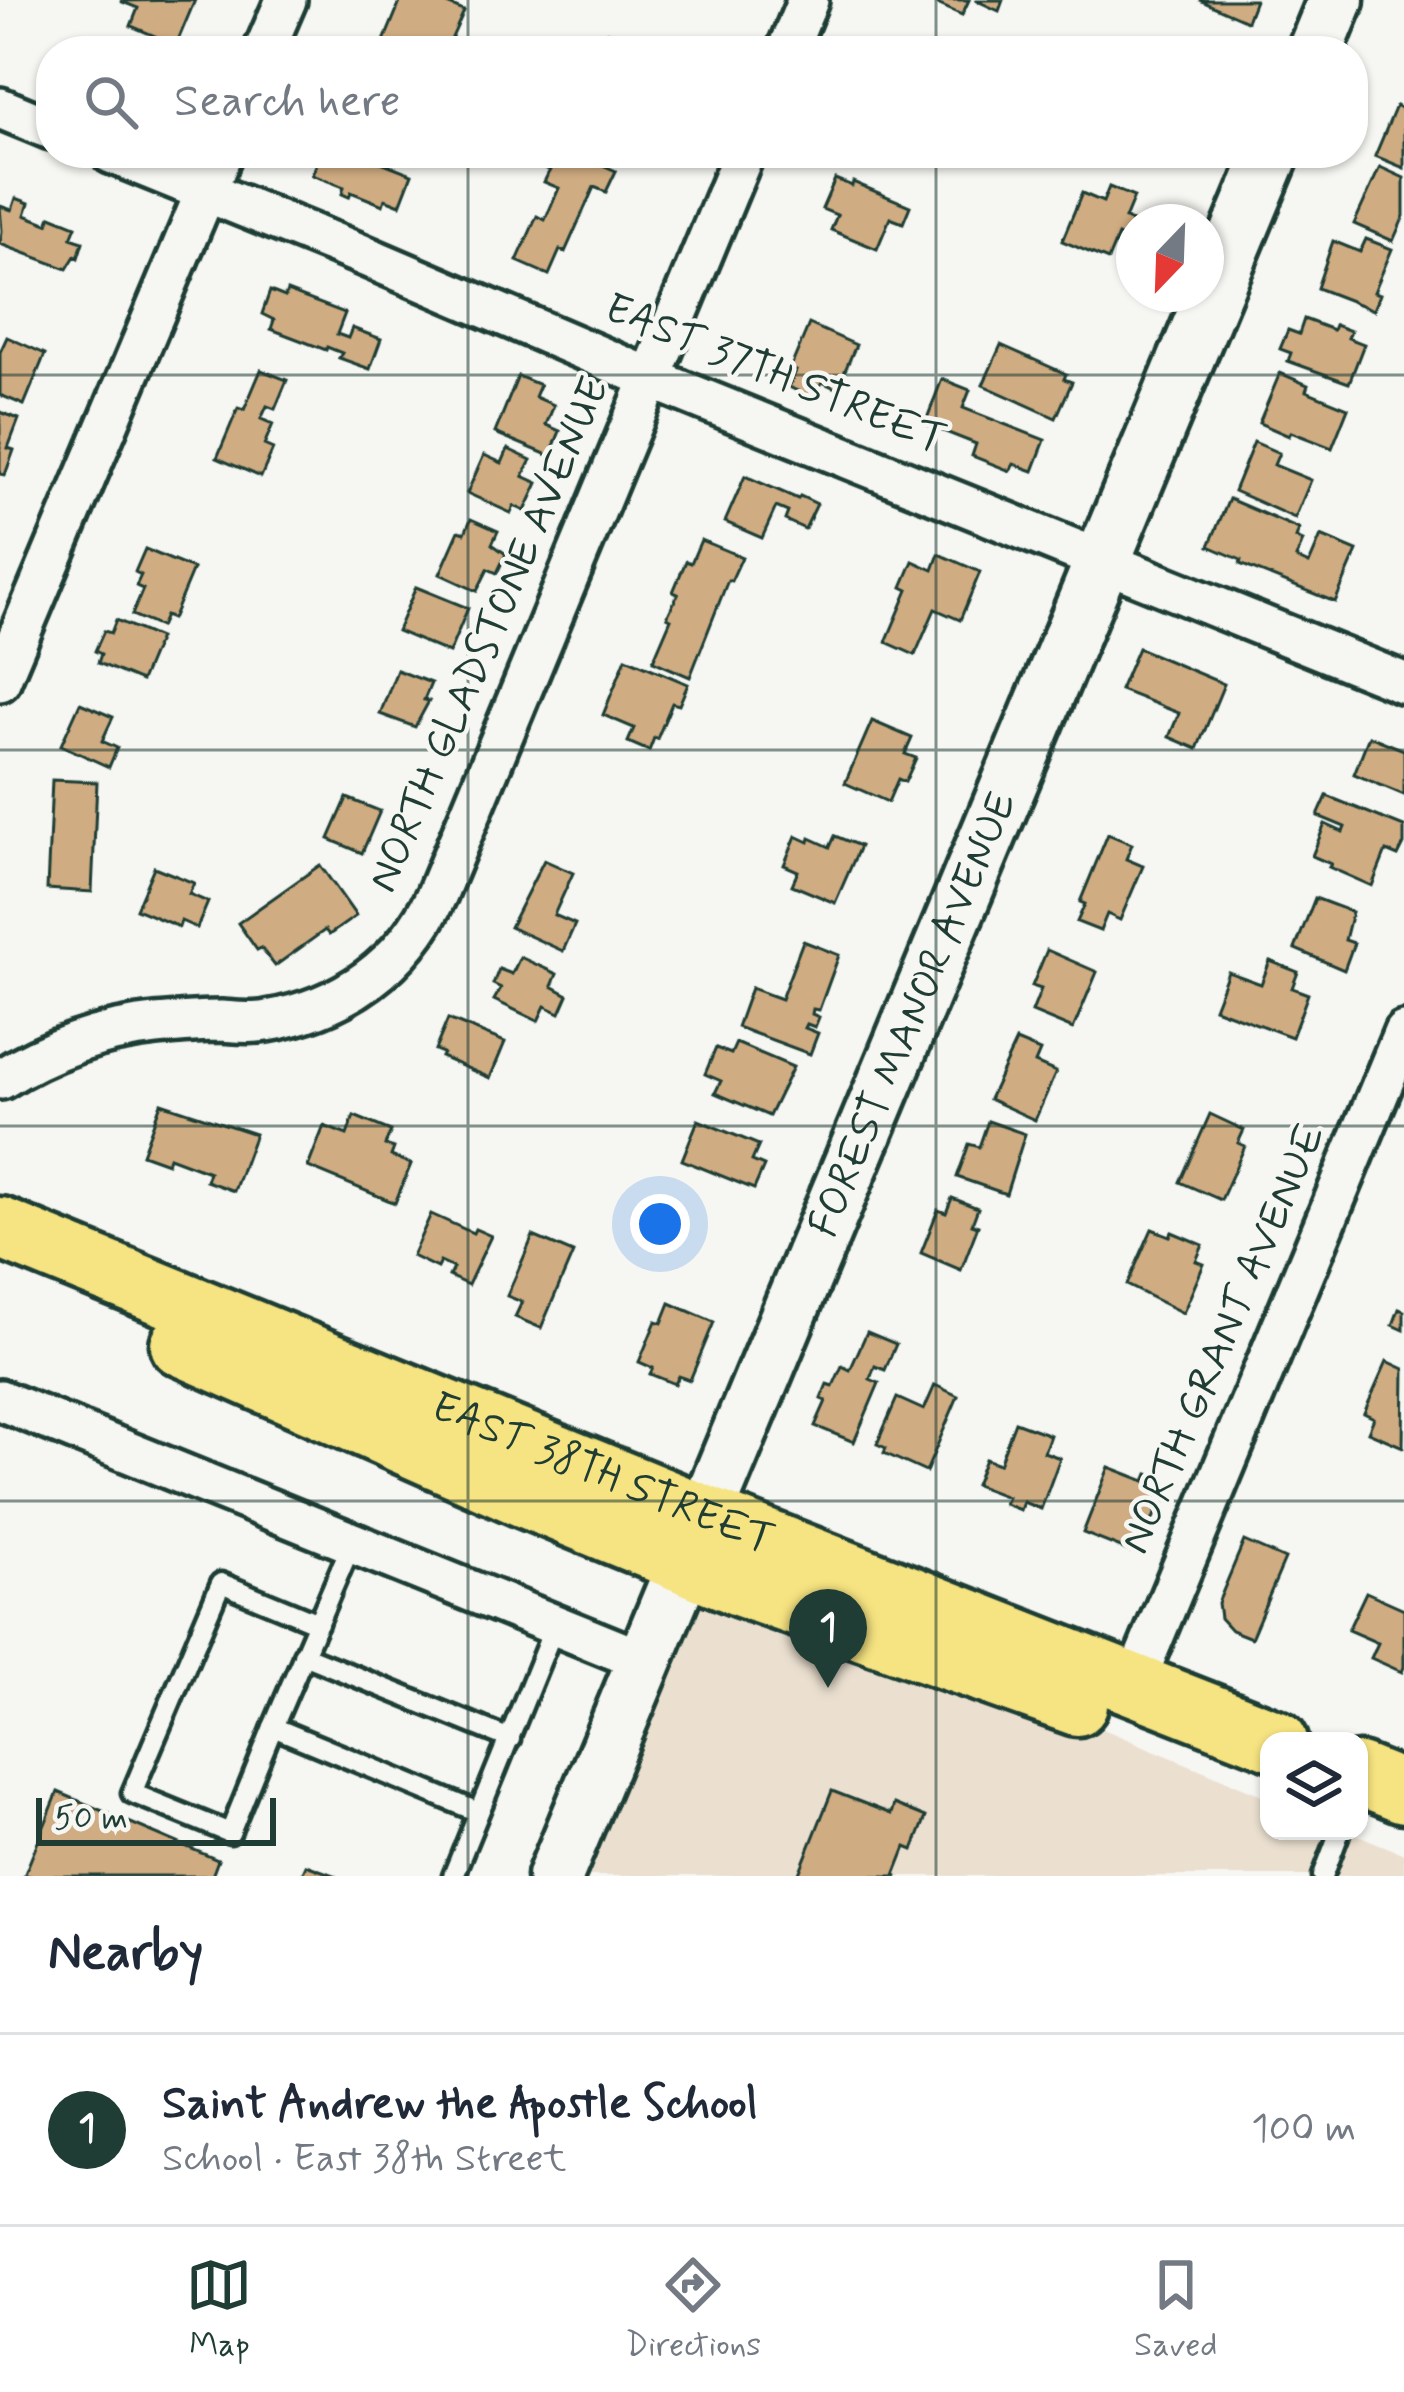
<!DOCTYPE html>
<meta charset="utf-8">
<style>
:root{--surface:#fff;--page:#f2f2f3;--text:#1f2937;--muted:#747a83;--line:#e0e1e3;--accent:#1f3d34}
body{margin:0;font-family:Mynerve,sans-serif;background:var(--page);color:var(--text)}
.controls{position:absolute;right:36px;bottom:36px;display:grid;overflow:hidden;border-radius:24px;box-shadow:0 3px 9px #0004}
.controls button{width:108px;height:108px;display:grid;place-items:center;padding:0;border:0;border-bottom:3px solid var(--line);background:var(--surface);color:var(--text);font:60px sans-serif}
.compass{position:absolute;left:1116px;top:204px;width:108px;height:108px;border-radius:50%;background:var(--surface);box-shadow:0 3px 9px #0004;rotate:203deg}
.scale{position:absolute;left:36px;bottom:30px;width:240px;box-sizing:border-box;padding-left:12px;border:6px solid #1f3d34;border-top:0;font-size:33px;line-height:42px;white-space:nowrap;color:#1f3d34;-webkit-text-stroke:9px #f6f6f2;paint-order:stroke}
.you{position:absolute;left:660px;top:1224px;width:42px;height:42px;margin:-30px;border:9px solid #fff;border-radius:50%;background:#1a73e8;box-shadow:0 0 0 18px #1a73e833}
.badge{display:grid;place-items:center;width:78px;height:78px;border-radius:50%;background:var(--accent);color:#fff;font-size:39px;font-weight:700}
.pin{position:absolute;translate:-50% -99px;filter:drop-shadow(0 3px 6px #0008)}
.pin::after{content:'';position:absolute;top:63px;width:42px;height:36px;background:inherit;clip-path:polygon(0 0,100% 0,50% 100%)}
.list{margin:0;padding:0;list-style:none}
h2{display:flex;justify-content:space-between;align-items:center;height:156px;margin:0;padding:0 48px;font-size:51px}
h2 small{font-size:39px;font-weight:400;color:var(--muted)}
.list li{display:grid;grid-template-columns:78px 1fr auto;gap:36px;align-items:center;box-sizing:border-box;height:192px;padding:0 48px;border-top:3px solid var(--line)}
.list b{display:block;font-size:45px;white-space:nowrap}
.list p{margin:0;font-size:39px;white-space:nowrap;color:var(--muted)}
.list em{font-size:39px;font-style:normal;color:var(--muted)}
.icon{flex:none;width:66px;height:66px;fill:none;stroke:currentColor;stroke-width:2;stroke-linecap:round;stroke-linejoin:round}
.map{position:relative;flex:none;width:1404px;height:1876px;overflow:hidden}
.search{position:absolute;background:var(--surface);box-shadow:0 3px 9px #0004;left:36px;right:36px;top:36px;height:132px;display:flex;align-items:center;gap:30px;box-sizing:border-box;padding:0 42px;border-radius:48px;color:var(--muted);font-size:45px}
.sheet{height:348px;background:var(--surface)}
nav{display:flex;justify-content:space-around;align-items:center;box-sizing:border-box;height:168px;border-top:3px solid var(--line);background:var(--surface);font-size:33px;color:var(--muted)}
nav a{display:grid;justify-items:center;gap:6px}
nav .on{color:var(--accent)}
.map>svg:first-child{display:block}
.built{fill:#ebe0d0}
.building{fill:#d0ac82;stroke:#1f3d34;stroke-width:3}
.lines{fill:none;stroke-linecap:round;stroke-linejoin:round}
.lane-casing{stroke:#1f3d34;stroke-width:27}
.street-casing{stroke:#1f3d34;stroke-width:48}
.secondary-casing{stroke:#1f3d34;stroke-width:63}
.primary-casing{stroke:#1f3d34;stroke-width:69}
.lane{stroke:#f6f6f2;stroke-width:18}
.street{stroke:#f6f6f2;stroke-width:39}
.secondary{stroke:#f6f6f2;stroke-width:54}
.primary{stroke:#f6e381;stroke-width:60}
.grid{fill:none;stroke:#1f3d34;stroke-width:3;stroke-opacity:0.55}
.labels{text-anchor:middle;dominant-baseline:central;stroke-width:9;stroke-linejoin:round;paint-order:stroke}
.street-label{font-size:42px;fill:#1f3d34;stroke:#f6f6f2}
</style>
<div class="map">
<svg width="1404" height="1876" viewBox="0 0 1404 1876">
<rect width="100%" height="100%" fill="#f6f6f2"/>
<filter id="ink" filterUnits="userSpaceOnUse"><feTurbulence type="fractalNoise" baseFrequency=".00833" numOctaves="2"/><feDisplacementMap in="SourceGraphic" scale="24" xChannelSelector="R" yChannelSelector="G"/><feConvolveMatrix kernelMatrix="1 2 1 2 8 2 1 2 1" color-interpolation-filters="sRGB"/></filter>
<g filter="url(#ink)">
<!-- built -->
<path class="built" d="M715 1568 1269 1798V1831H1348L1404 1854V1876H574L698 1578Z"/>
<!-- building -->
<g class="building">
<path d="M195 0 176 45 131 26 138 8 120 1Z"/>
<path d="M401 0H451L449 5 464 11 450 42 453 43 450 51H394L382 46Z"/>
<path d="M934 0H969L962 15 933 2Z"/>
<path d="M975 0H1003L999 11Z"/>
<path d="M1199 0H1255L1247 21Z"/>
<path d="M607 32 649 48 648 51H593L595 47 601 49Z"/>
<path d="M1396 106 1404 110V168L1375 156Z"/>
<path d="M321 153H358L412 174 400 205 385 199 383 205 351 192 349 197 342 194 344 187 312 175Z"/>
<path d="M551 153H575L616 171 606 192 594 187 565 252 560 250 549 275 517 261 537 216 545 220 559 188 544 182 550 170 544 168Z"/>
<path d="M1380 167 1404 178V216L1393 241 1354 224Z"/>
<path d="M835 179 852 186 853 182 910 206 903 223 890 218 877 249 831 230 837 215 822 209Z"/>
<path d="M1109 187 1134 197 1125 219 1132 222 1125 239 1118 236 1108 260 1062 241 1082 193 1103 202Z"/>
<path d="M16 198 29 203 25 215 48 224 51 216 76 226 71 238 83 242 78 258 75 256 67 269 0 244 2 231 0 206 12 210Z"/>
<path d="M1366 239 1392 249 1374 292 1380 294 1374 310 1317 288 1333 241 1360 252Z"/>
<path d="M270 291 285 297 287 291 345 313 337 334 348 338 352 328 381 339 370 369 339 358 342 353 327 347 326 350 271 329 274 320 262 314Z"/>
<path d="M1304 319 1333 330 1335 325 1351 331 1348 338 1364 344 1349 383 1288 361 1291 353 1280 349 1288 330 1299 334Z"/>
<path d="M809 324 856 345 837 389 822 382 815 399 789 387 796 371 790 369Z"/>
<path d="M7 337 45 354 24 405 0 395V352Z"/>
<path d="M1001 345 1066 374 1064 379 1072 382 1056 418 983 385Z"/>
<path d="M261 370 287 380 275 409 267 406 261 419 273 424 264 445 273 449 261 477 217 458 238 408 244 410Z"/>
<path d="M1280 373 1308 385 1306 391 1348 408 1332 448 1291 432 1289 436 1259 423Z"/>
<path d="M518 376 540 385 535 397 554 405 546 425 560 431 550 456 495 433Z"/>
<path d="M942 379 970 390 963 408 1045 440 1033 471 1014 464 1010 471 972 456 976 444 925 424Z"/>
<path d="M0 412 19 419 8 448 14 450 5 475 0 474Z"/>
<path d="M1254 442 1279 453 1274 465 1311 480 1295 518 1234 491Z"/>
<path d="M508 449 531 460 523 476 538 483 525 511 514 506 511 513 467 493 484 455 502 463Z"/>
<path d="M745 476 798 499 800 496 817 504 805 529 785 520 788 512 776 507 762 538 725 522Z"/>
<path d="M1229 499 1299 529 1296 538 1303 541 1296 558 1309 564 1321 536 1357 551 1335 602 1240 564 1241 560 1209 546Z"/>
<path d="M471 519 498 531 492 544 506 554 497 573 488 569 477 591 440 574 459 531 465 533Z"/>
<path d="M701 540 742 557 731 581 728 580 690 677 653 661 671 619 667 617 678 594 673 592 686 561 691 563Z"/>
<path d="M145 549 193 569 172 619 165 616 160 627 132 615 143 589 136 586 141 575 135 572Z"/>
<path d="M939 554 980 572 960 620 935 609 915 655 886 642 908 590 902 587 913 561 933 570Z"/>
<path d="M416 587 468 608 449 653 397 631Z"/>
<path d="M116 620 159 638 141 681 98 663 101 654 95 651 104 631 111 633Z"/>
<path d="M1138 648 1224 684 1197 749 1169 737 1179 713 1120 690Z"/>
<path d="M626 658 688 684 679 705 672 703 657 739 654 738 649 751 628 742 634 728 603 715Z"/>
<path d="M397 670 431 683 424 700 429 701 415 727 380 714Z"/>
<path d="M80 703 113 717 102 741 117 748 109 767 61 745Z"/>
<path d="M872 721 912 738 905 754 916 758 905 782 898 779 888 802 845 783Z"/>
<path d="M1369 736 1404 750V795L1354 774Z"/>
<path d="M52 780 97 782 92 892 47 889Z"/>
<path d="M1327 796 1404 827V844L1398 856 1386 851 1372 886 1329 867 1331 864 1312 856 1325 824 1343 832 1345 827 1318 816Z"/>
<path d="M347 798 380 811 362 853 329 839Z"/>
<path d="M1108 834 1132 844 1126 859 1143 866 1120 920 1107 914 1100 931 1077 922 1085 904 1080 902Z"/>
<path d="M796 836 809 842 810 838 830 847 835 836 860 846 835 903 792 885 798 871 784 865Z"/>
<path d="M544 860 573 873 554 915 575 924 563 951 510 927Z"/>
<path d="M320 865 356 916 329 935 325 930 275 966 261 948 257 950 238 923Z"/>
<path d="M154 867 194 883 189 894 208 902 197 928 181 921 179 927 136 909Z"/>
<path d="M1315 898 1352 912 1345 940 1354 943 1344 970 1295 949Z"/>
<path d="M803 941 839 955 819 1010 813 1009 812 1014 819 1017 815 1027 807 1024 805 1028 818 1033 810 1054 737 1027 751 988 781 999Z"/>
<path d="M1047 950 1097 972 1073 1029 1032 1012 1041 989 1032 986Z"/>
<path d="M520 957 557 974 552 986 568 995 560 1013 545 1006 538 1021 494 1000 501 988 493 984 499 969 512 974Z"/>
<path d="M1270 961 1298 972 1292 988 1308 994 1292 1037 1214 1008 1228 972 1261 984Z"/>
<path d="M448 1019 505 1042 490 1078 441 1057 443 1053 435 1050Z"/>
<path d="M1016 1041 1040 1051 1035 1063 1056 1072 1035 1120 989 1099Z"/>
<path d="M736 1043 793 1067 769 1116 715 1093 721 1081 705 1074 716 1048 731 1054Z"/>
<path d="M161 1103 255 1134 234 1191 206 1181 209 1172 169 1157 167 1163 142 1154Z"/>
<path d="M1210 1114 1244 1130 1238 1143 1245 1146 1221 1200 1180 1182Z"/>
<path d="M354 1116 391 1131 385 1145 394 1148 391 1156 411 1164 395 1203 308 1167 324 1126 347 1135Z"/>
<path d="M698 1120 759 1145 752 1161 764 1166 754 1189 682 1160Z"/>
<path d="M988 1121 1025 1134 1006 1194 957 1177 969 1144 979 1147Z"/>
<path d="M952 1198 978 1208 972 1224 978 1226 961 1270 921 1253 938 1210 946 1213Z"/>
<path d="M431 1214 473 1233 475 1229 491 1236 468 1285 449 1276 453 1268 440 1262 437 1268 412 1256Z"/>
<path d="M1152 1229 1170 1236 1172 1232 1203 1245 1196 1261 1204 1264 1183 1313 1127 1285Z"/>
<path d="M533 1236 573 1253 541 1328 515 1317 522 1302 507 1296Z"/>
<path d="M670 1303 714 1322 690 1380 679 1376 675 1384 650 1374 653 1368 639 1362 656 1321 662 1323Z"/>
<path d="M1399 1309 1404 1311V1330L1393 1325Z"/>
<path d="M867 1332 896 1344 885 1370 875 1366 870 1379 879 1383 854 1442 815 1426 826 1401 821 1399 827 1384 833 1386 842 1366 850 1370Z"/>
<path d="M1387 1361 1404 1369 1403 1447 1368 1432 1374 1418 1364 1413Z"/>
<path d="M935 1385 958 1396 926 1472 884 1453 886 1448 877 1444 897 1398 924 1410Z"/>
<path d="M1015 1422 1050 1435 1044 1452 1060 1458 1041 1509 1023 1502 1020 1510 1004 1504 1007 1497 975 1485 985 1459 999 1464Z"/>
<path d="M1109 1467 1145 1481 1148 1474 1164 1480 1156 1500 1160 1501 1150 1527 1142 1523 1131 1552 1083 1533Z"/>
<path d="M1244 1541 1285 1559 1251 1638 1231 1630 1220 1618 1218 1603Z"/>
<path d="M1366 1592 1404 1609V1667L1402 1672 1371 1658 1378 1643 1348 1630Z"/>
<path d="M832 1791 891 1814 894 1804 926 1817 913 1850 906 1847 895 1875 898 1876H798Z"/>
<path d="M58 1792 218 1860 212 1876H24Z"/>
<path d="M306 1865 336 1876H301Z"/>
</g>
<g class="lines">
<defs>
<g id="lane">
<path d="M352 1543 273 1727 478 1812"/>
<path d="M303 1655 510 1739"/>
<path d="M273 1727 230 1833 132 1793 221 1583 318 1623"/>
<path d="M453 1876 555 1625"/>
<path d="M1323 1876 1340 1831"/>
</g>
<g id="street">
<path d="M264 51 286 0"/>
<path d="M787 51 808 0"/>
<path d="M0 108 51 129"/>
<path d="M111 153 358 253 650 378 1404 683"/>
<path d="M0 681 222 153"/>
<path d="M1 1079C46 1050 103 1030 156 1025 177 1023 200 1021 221 1021 236 1022 252 1024 267 1021 344 1008 404 965 437 894L744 153"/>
<path d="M0 1400 646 1662"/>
<path d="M1134 1684 1404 1032"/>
</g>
<g id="secondary">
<path d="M1315 51 1336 0"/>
<path id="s1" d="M555 1876 1272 153"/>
</g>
<g id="primary">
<path id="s2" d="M0 1228 707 1517 1277 1741"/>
<path d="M181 1345 525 1497 744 1587 1077 1705"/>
<path d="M1359 1774 1404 1792"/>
</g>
</defs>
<!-- lane casing -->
<use href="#lane" class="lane-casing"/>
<!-- street casing -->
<use href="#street" class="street-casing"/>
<!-- secondary casing -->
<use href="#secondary" class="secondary-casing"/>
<!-- primary casing -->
<use href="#primary" class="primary-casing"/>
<!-- lane -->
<use href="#lane" class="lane"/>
<!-- street -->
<use href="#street" class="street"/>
<!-- secondary -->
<use href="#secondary" class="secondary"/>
<!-- primary -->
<use href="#primary" class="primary"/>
</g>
</g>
<!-- grid -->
<path class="grid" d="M468 0V51M936 0V51M468 153V1876M936 153V1876M0 375H1404M0 750H1404M0 1126H1404M0 1501H1404"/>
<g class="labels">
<!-- street labels -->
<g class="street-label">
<text transform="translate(775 375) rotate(22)">EAST 37TH STREET</text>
<text transform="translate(490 635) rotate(-67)">NORTH GLADSTONE AVENUE</text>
<text stroke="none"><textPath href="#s1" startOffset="933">FOREST MANOR AVENUE</textPath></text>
<text transform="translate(1224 1339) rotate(-67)">NORTH GRANT AVENUE</text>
<text stroke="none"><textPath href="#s2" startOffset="651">EAST 38TH STREET</textPath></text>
</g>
</g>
</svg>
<div class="controls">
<button><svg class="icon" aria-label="layers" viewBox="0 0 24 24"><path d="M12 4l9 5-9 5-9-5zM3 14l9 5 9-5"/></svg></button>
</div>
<svg class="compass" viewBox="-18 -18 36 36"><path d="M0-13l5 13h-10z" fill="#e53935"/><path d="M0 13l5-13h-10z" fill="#747a83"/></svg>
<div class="scale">50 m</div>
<div class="you"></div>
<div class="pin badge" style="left:828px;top:1688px">1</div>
<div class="search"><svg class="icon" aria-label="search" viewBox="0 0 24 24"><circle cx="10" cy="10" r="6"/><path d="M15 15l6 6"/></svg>Search here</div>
</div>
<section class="sheet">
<h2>Nearby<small></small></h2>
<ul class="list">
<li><span class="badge">1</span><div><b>Saint Andrew the Apostle School</b><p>School · East 38th Street</p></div><em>100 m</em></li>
</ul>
</section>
<nav>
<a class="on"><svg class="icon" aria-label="map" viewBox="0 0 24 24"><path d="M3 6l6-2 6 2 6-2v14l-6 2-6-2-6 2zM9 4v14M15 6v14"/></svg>Map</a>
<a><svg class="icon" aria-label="directions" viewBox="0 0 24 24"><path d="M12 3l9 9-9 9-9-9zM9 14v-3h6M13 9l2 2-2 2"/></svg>Directions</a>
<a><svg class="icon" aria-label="saved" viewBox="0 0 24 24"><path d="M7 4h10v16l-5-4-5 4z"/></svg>Saved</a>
</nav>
